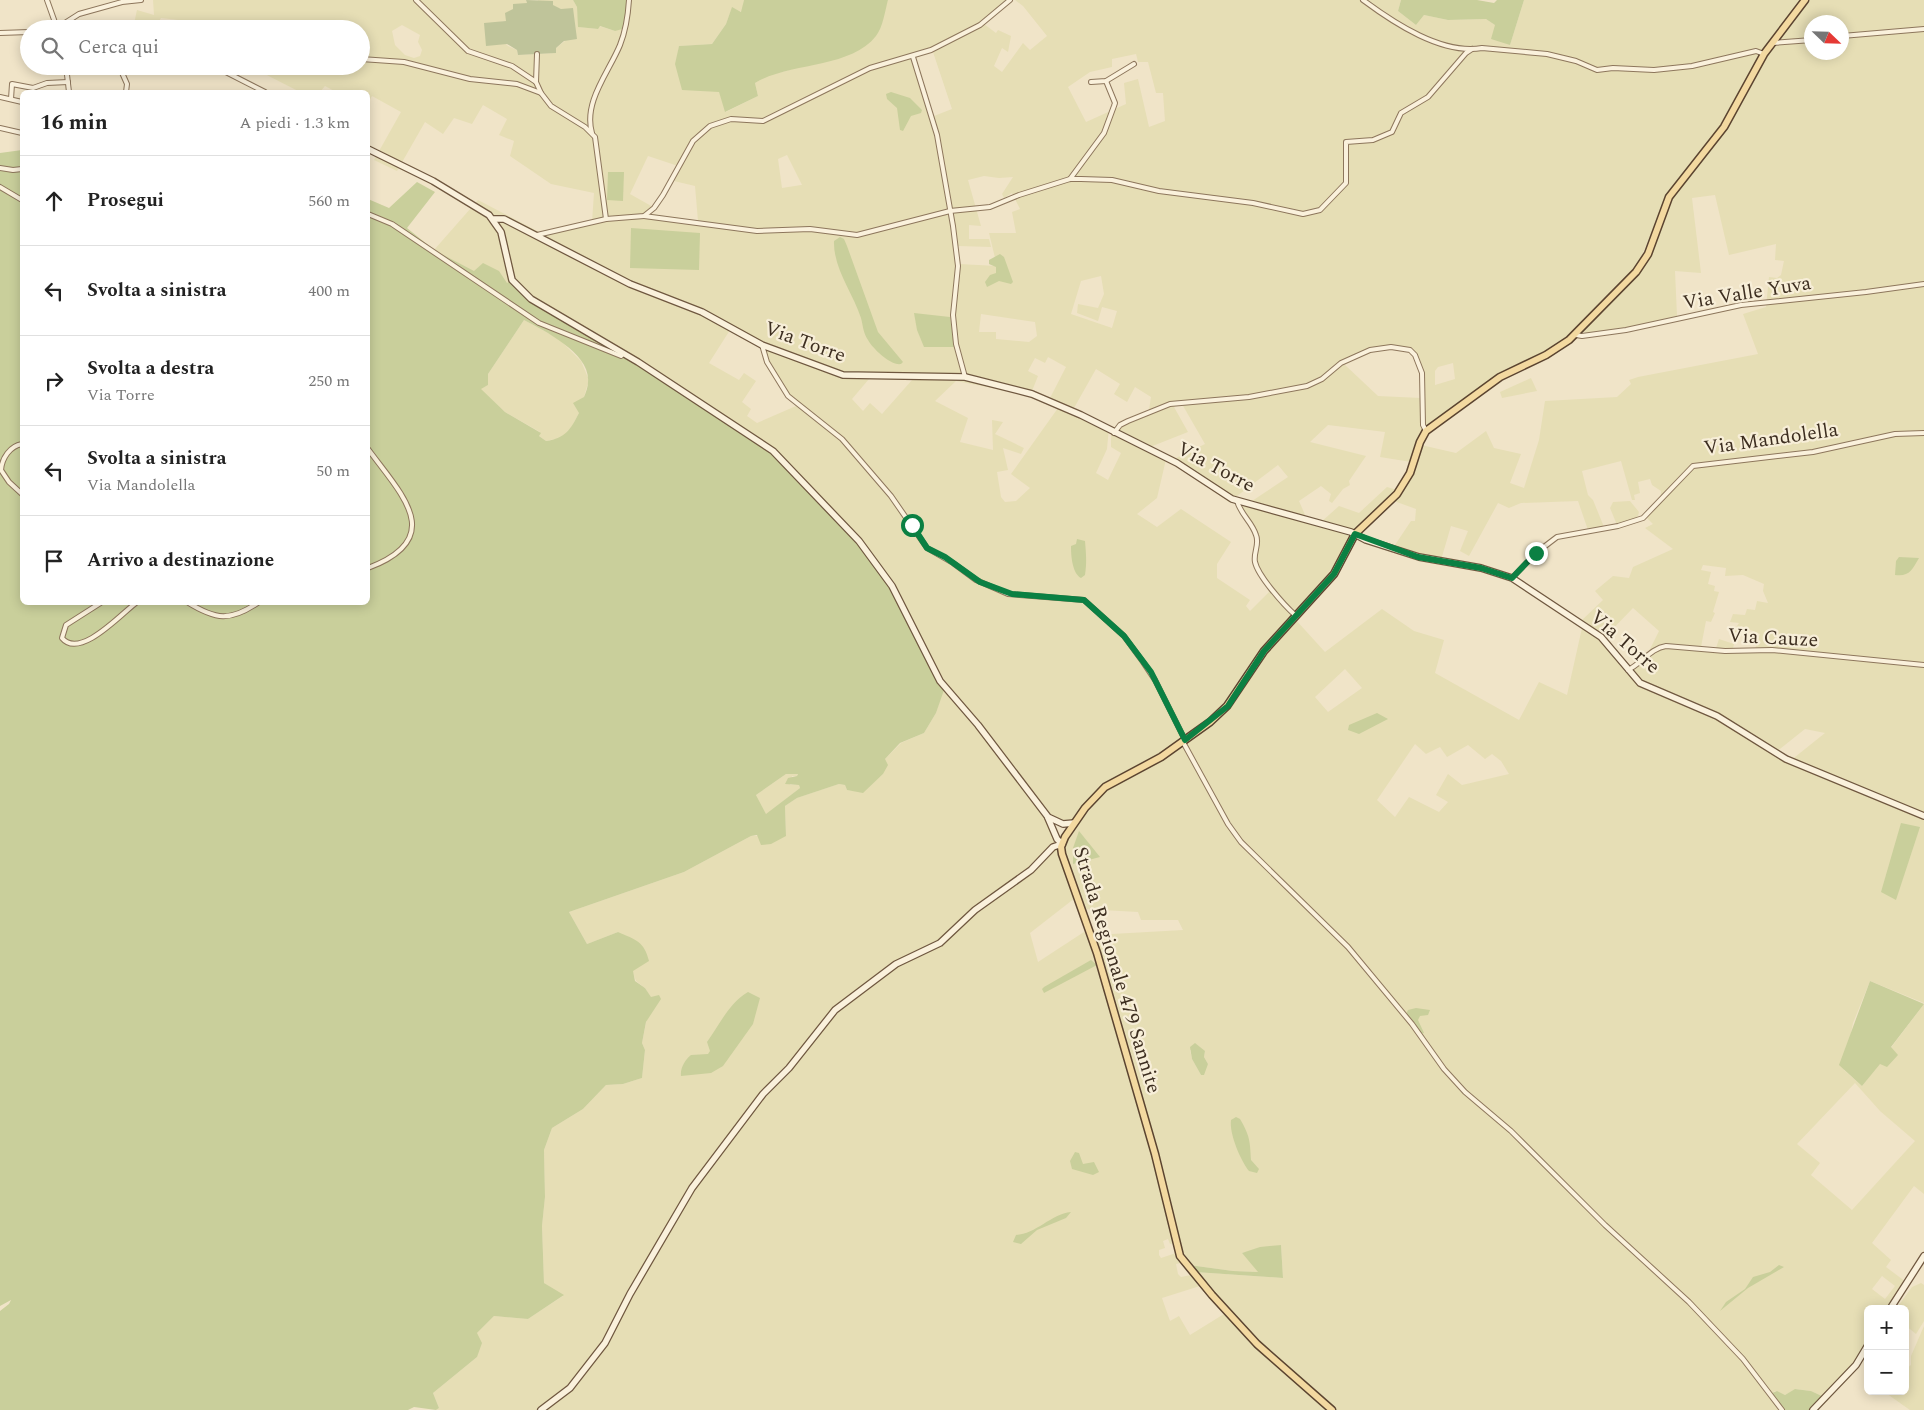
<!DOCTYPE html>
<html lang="it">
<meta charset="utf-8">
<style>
:root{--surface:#fff;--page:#f2f2f2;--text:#222;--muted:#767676;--line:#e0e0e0}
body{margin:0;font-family:Spectral,serif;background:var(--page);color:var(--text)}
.controls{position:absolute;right:15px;bottom:15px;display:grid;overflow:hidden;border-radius:8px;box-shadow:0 2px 12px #0003}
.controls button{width:45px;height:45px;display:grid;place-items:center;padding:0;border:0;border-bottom:1px solid var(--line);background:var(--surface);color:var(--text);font:25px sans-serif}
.compass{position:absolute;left:1804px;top:15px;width:45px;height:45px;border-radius:50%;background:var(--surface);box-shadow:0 2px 12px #0003;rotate:113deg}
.stop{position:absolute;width:15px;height:15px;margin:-11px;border:4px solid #0b8043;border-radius:50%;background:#fff}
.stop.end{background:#0b8043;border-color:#fff;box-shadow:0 1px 5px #0008}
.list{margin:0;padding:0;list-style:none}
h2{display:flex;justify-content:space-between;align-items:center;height:65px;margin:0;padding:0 20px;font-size:21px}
h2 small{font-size:16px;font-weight:400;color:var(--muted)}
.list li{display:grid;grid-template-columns:32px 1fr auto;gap:15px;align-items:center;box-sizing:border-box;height:90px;padding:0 20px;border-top:1px solid var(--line)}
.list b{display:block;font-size:19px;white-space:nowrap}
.list p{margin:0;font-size:16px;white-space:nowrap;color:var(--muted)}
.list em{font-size:16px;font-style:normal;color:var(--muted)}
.icon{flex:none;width:28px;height:28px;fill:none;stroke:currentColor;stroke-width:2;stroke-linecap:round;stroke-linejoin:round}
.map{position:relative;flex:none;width:1924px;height:1410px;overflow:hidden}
.search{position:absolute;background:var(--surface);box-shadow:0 2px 12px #0003;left:20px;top:20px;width:350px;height:55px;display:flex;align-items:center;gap:12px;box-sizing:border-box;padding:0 18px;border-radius:28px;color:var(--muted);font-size:19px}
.panel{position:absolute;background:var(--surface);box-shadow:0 2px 12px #0003;left:20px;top:90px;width:350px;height:515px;border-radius:8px}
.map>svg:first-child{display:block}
.farmland{fill:#e6deb5;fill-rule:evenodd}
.green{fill:#c9cf9b;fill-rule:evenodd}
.cemetery{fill:#bfc49a}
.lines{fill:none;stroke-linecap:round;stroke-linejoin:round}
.minor-casing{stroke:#8d765c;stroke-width:6}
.secondary-casing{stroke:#6f573f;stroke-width:8}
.primary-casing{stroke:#5b4430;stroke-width:9}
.minor{stroke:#faf1dc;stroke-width:4}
.secondary{stroke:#faf1dc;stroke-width:5.5}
.primary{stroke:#f3d9a0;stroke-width:6}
.route{stroke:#0b8043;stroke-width:6}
.labels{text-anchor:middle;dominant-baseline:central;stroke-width:4.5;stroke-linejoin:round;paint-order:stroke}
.street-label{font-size:20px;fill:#3d2e20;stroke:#f7eed8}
</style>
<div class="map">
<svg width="1924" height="1410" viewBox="0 0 1924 1410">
<rect width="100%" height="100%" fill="#f0e4c8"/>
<!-- farmland -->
<g class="farmland">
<path d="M153 0H526L527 3 513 9 506 21 485 24 508 46 517 50 518 55 555 53 556 48 565 41 561 9 538 2V0H573L577 7 579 27 597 29 599 26 615 31 629 0H744L742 12 732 8 726 24 712 44 679 46 678 53 682 89 719 91 726 112 758 96 755 83 769 75 786 71 875 37 888 0H1012L984 24 996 33 998 30 1011 36 1008 52 1002 48 994 66 1002 72 1023 43 1030 50 1047 36 1023 6 1015 0H1401L1398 11 1416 25 1424 15 1448 20 1486 19 1495 25 1510 45 1524 0H1802L1762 52 1721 125 1667 195 1638 265 1568 338 1545 352 1498 375 1424 429 1417 441 1411 462 1380 457 1385 432 1328 425 1310 442 1366 456 1349 481 1350 485 1343 489 1332 503 1329 501 1331 494 1321 486 1299 501 1306 517 1321 522 1339 506 1359 513 1387 487 1397 490 1352 532 1332 572 1262 649 1230 698 1208 720 1159 755 1104 785 1072 821 1065 822 1051 817 977 726 1046 819 1075 898 1030 933 1038 962 1087 930 1095 953 1152 1151 1174 1243 1170 1244 1168 1239 1163 1241 1165 1248 1159 1250V1255L1161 1258 1176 1253 1181 1263 1176 1264 1178 1274 1181 1277 1191 1275 1200 1286 1162 1298 1170 1321 1179 1316 1190 1335 1224 1314 1255 1346 1328 1410H436L439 1408 433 1393 477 1357V1333L494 1316 528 1319 563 1296 544 1283 542 1226 545 1197 544 1150 552 1128 583 1109 606 1085 623 1084 642 1078 645 1050 642 1043 651 998 645 988 636 981 618 932 587 944 569 912 684 872 751 836H786L785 806 797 798 839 784 845 785 847 790 863 792 883 774 885 759 901 743 924 733 936 713 943 690 507 283 475 272 434 250 478 200 543 234 592 222 594 193 551 184 510 156 514 141 499 135 507 119 483 105 472 124 454 118 443 134 425 122 397 171 374 160 401 112 372 96 368 103V92H336L325 86 320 92H300L249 66H361V29H176L178 20 161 18 157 25 134 24 137 10 154 15ZM402 25 420 35 418 42 422 50 420 56 414 58 405 55 395 45 392 31ZM933 52 952 109 934 116 915 58ZM1136 54 1138 62H1148L1156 93H1163L1165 121 1149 127 1138 79 1124 83 1126 104 1086 122 1068 87 1090 72 1112 67V59ZM787 155 802 185H801L782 188 778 159ZM648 156 681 167 674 181 695 186 698 221 652 214 653 207 630 194ZM984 176 999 178 1013 177 1002 194 1004 198 1012 193 1020 209 1012 212 1016 233H989L997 266 959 264 958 246 991 247 989 239H969V225L981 226 968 180ZM1101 276 1104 294 1098 308 1078 304 1077 313 1098 321 1102 307 1117 311 1112 328 1071 314 1081 281ZM981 314 1035 322 1037 336 1029 342 996 339V332H979ZM730 330 761 348 785 393 796 406 757 423 747 416 751 409 742 402 756 381 744 373 739 380 709 363ZM1391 348 1411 351 1421 379V398L1378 396 1344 364 1378 350ZM1048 357 1066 367 1050 398 1032 391 1038 376 1028 371 1035 358 1045 363ZM1453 363 1455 379 1435 385V371L1438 367ZM1096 369 1120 384 1114 394 1127 402 1135 387 1151 397 1149 410 1118 425 1111 435V447L1121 453 1108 480 1096 473 1107 449 1109 427 1074 408ZM869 379 912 380 882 414 870 403 863 411 852 399ZM956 381 1008 391 1040 400 1058 408 1011 474 1030 488 1016 501 1005 502 1001 497 997 472 1008 470 1003 448 1021 454 1024 448 995 434 1003 422 992 420 993 450 960 442 968 418 935 401ZM1182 404 1205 444 1168 462 1191 474 1229 502 1278 465 1288 477 1249 503 1236 499V507L1255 535 1252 561 1269 592 1250 611 1246 606 1250 600 1217 578V564L1231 542 1181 509 1157 527 1137 514 1157 498 1167 455 1150 447 1188 432 1174 407Z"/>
<path d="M1808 0H1924V1003L1870 981 1853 1023 1844 1070 1862 1086 1924 1004V1194L1914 1186 1872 1243 1891 1260 1886 1267 1906 1282 1889 1309H1868V1344L1856 1364 1824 1397 1811 1391 1796 1389 1785 1395 1775 1391 1769 1396 1779 1410H1336L1259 1342 1195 1272 1283 1278 1281 1245 1242 1253 1259 1272 1233 1271 1189 1265 1183 1255 1094 935 1183 930 1178 920H1141L1138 912 1084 909 1065 853 1067 838 1105 791 1162 759 1229 708 1266 652 1295 619 1325 652 1382 609 1414 631 1444 640 1435 673 1519 720 1539 682 1567 695 1582 628 1596 637 1608 648 1625 672 1649 651 1659 631 1633 608 1604 638 1581 621 1603 600 1595 591 1613 576 1629 578 1633 567 1673 549 1645 528 1653 524 1646 517 1660 504 1661 491 1652 485 1650 479 1638 482 1640 493 1634 495 1635 500H1632L1621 461 1582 471 1588 495 1593 500 1604 527 1588 530 1578 501 1521 503 1509 508 1498 503 1469 556 1460 551 1468 531 1451 526 1441 560 1393 548 1411 521H1415L1416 509 1394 501 1408 482 1421 445 1456 453 1486 431 1494 448 1521 454 1510 483 1524 488 1539 440 1545 401 1617 397 1631 384 1629 380 1638 377 1758 354 1743 314 1766 307 1769 277 1777 278 1781 275 1784 261 1775 260 1776 244 1729 255 1715 195 1692 198 1701 273 1675 271 1677 316 1628 327 1588 333 1582 332 1643 269 1671 198 1716 141 1766 55ZM1812 22H1842V52H1812ZM1703 565 1726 568 1725 576 1743 575 1764 584 1763 591 1768 603 1757 601 1755 610 1747 609 1745 615 1733 614 1730 622 1739 623 1733 632 1738 633 1741 626 1760 634 1755 649H1733L1734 644 1719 639 1716 648 1701 647 1706 621 1711 622 1715 613 1713 612 1719 592 1714 591 1715 586 1708 584 1711 572 1701 570ZM1345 669 1362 688 1328 712 1315 697ZM1805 729 1825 733 1790 761 1776 752ZM1415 744 1426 754 1440 747 1447 757 1468 745 1485 759 1492 754 1501 761 1509 774 1462 785 1448 774 1436 795 1448 802 1439 812 1409 797 1395 817 1377 800ZM1190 1050 1205 1051 1204 1057 1208 1064 1201 1075 1192 1059ZM1855 1083 1880 1111 1915 1141 1852 1210 1811 1175 1820 1163 1797 1144ZM1882 1276 1895 1286 1885 1299 1872 1289Z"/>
<path d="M524 320 559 339 581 361 589 380 579 413 569 432 561 438 546 441 539 436 540 432 505 412 480 389 488 385V374Z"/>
<path d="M1531 378 1537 391 1502 398 1500 392Z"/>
<path d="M1630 501 1639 512 1638 516 1630 522 1617 525 1610 508 1613 502Z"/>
<path d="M786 774H798L797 776H792L790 785H799L800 788 766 815 756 795Z"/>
<path d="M1921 1283 1924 1285V1321L1916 1334 1905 1325V1309H1896L1912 1287Z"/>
<path d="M1924 1326V1410H1910L1883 1391H1905V1370L1911 1365V1356Z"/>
</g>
<!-- green -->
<g class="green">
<path d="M573 0H629L626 28 615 31 600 26 598 29 578 27 577 7Z"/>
<path d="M744 0H888C885 11 883 27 876 36 850 69 789 62 755 83L758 96 725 112 719 92 682 90 675 64 679 46 712 44 726 24 732 7 741 12Z"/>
<path d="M1401 0H1477L1494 3 1497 0H1524L1510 45 1491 39 1495 25 1486 19 1448 20 1424 15 1416 25 1398 11Z"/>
<path d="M891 92 910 98 922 110 921 113 911 116 903 131 900 130 897 108 887 99 886 94Z"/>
<path d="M22 150V602H368V199L389 208 417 182 435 192 407 228 434 250 474 271 483 263 499 271 507 283 512 280 523 293 753 435 834 512 892 586 945 687 936 713 924 733 900 743 885 759 888 765 883 774 863 793 847 790 845 785 839 784 797 798 785 806 786 836 771 844 761 845 757 835 751 836 684 872 569 912 587 944 618 932C636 940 644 941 649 961L633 971 635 981 645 988 651 997 659 995 661 999 646 1022 642 1043 645 1050 642 1078 623 1084 606 1085 583 1109 552 1128 544 1150 545 1197 542 1226 544 1283 564 1295 528 1319 494 1316 477 1333 482 1343 477 1357 433 1393 439 1408 436 1410 414 1407 408 1410H0V1311L9 1304 11 1300 0 1306V153ZM524 320C545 331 591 354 588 382 588 387 586 392 584 397L573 403 579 413C570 430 566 438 546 441L539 436 541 433 505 412 481 389 488 385V374ZM786 774H798L797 776 788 778 785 784 799 785 800 788 766 814 756 795Z"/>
<path d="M608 172H624L623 201 607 200Z"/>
<path d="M631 228 700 233 699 270 630 268Z"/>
<path d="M840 237 844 239 847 246 878 332 903 362 901 364C891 366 873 349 868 340 863 333 863 325 861 318 853 293 833 268 834 241Z"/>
<path d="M1000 254 1004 257 1013 282 1011 284 999 281 987 287 985 282 990 275 996 273V267L989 264V260Z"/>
<path d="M914 313 950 317 954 347H924L917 330Z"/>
<path d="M1077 539 1085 541C1086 553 1087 563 1085 575L1081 578C1072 573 1071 555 1071 546L1076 544Z"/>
<path d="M1899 557 1919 558C1912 570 1909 577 1895 575L1896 561Z"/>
<path d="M1377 713 1388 719 1359 734 1348 730 1349 725Z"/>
<path d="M1901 823 1920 827 1896 900 1881 892Z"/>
<path d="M1079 831 1100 857 1073 864V848Z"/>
<path d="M1091 960 1097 965 1044 993 1042 989 1044 987Z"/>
<path d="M1870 981 1924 1004 1891 1047 1898 1055 1887 1067 1880 1064 1862 1086 1839 1065Z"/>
<path d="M748 992 760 998 753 1024 723 1066 711 1073 681 1076C680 1068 685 1060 691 1055L708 1054 710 1051 707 1042C720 1024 729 1003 748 992Z"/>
<path d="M1416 1008 1430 1010 1428 1015 1420 1016 1418 1020 1424 1033 1420 1034 1406 1014 1408 1010Z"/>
<path d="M1195 1043 1205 1051 1204 1057 1208 1064 1204 1075H1201L1192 1059 1190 1047Z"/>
<path d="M1236 1117 1240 1119C1250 1136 1250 1141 1251 1160L1259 1169 1257 1173 1249 1171C1241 1161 1229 1134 1231 1120Z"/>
<path d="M1075 1152 1079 1153 1083 1164 1094 1162 1099 1172 1093 1175 1072 1169 1070 1161Z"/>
<path d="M1071 1212 1066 1218 1037 1230 1021 1244 1013 1242 1016 1235C1036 1234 1051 1214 1071 1212Z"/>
<path d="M1281 1245 1283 1278 1195 1272 1189 1265 1233 1271 1258 1272 1242 1253 1260 1247Z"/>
<path d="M1779 1265 1784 1267 1748 1288 1720 1311 1726 1302 1745 1289 1753 1277 1770 1272Z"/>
<path d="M1795 1389 1811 1391 1824 1397 1812 1410H1784L1772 1393 1777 1391 1785 1395Z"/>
</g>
<!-- cemetery -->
<path class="cemetery" d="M526 0 553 1V5L561 9 573 8 577 39 564 41 556 48V53L518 55 517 50 507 44 486 46 484 23 506 21 505 13 513 9V4L527 3Z"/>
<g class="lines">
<defs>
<g id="minor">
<path d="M47 0 57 28"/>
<path d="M416 0 468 51 512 66 536 82 541 93"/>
<path d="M1363 0C1394 23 1442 55 1482 48L1547 54 1576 61 1597 70 1613 68 1654 70 1692 66 1756 51 1764 54"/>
<path d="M57 28 79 14 122 2 141 0"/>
<path d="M0 33 29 32"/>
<path d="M1842 36 1924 29"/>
<path d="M1773 43 1812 40"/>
<path d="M913 57 937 135 953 226 958 266 953 315 956 344 965 377"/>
<path d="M361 59 404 62 470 79 517 84 541 93 551 106 585 127 595 137 606 219"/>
<path d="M66 66 69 92"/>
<path d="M119 66 127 84 126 92"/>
<path d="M214 66 265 92"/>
<path d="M536 82 537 54"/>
<path d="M1091 82 1106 81 1134 64"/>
<path d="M0 97 22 102"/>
<path d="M11 99 12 84 33 88 47 83 68 82"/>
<path d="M0 128 22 133"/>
<path d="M592 133C583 102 609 72 620 45 626 30 628 16 629 0"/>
<path d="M0 168 13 170 22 169"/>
<path d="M1070 179 1104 133 1114 106 1115 103 1106 81"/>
<path d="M0 187 22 200"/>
<path d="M368 214 392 224 539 323 621 356 623 354"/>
<path d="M644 216 757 231 810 229 857 235 950 211 990 207 1019 195 1070 179H1081L1112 180 1159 191 1253 203 1303 214 1320 210 1346 183V142L1373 140 1392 132 1401 113 1428 97 1466 53 1472 49"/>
<path d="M537 235 606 219 644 216 654 208 663 195 693 141 710 126 731 119 763 121 870 68 931 50 980 25 1010 0"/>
<path d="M1576 335 1582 336 1626 330 1741 305 1866 292 1924 284"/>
<path d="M762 345 767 362 788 396 842 439 891 496 927 548 953 563 976 580 1008 594 1084 600 1124 636 1143 662 1155 680 1185 740"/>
<path d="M1114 433 1120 425 1128 421 1170 404 1249 397 1307 386 1322 379 1341 363 1370 350 1391 347 1410 350 1415 355 1422 373 1423 425 1426 431"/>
<path d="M22 444C10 446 2 458 1 470L9 482 22 494"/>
<path d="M368 449C401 494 448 538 368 568"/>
<path d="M1237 501C1241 515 1252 522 1256 535 1260 544 1253 553 1255 562 1258 576 1284 605 1295 615"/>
<path d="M1512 578 1536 553 1557 537 1618 526 1643 518 1693 466 1813 452 1895 434 1924 433"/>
<path d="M102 602 66 625 62 638C80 660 122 613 137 602"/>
<path d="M187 602C216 620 230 622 259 602"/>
<path d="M1628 670C1641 664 1651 648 1666 646L1725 651 1772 650 1924 665"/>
<path d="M1183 742 1228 824 1241 842 1348 947 1412 1024 1444 1069 1465 1092 1511 1131 1605 1225 1689 1302 1743 1359 1782 1410"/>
</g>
<g id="secondary">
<path d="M368 149 433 181 489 215 501 232 512 280 531 299 638 362 773 451 859 541 892 586 940 681 978 725 1048 817 1063 824 1074 823"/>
<path d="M494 219H504L630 284 702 312 762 345 843 375 965 377 1032 394 1081 415 1177 463 1232 499 1351 532 1366 540 1419 557 1481 568 1512 578 1601 637 1640 683 1717 716 1786 759 1924 816"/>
<path d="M1890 1309 1924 1256"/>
<path d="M541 1410 570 1388 605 1343 630 1294 692 1188 763 1094 789 1068 835 1010 896 964 940 943 975 910 1031 870 1053 847 1062 844 1057 839 1048 818"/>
<path d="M1813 1410 1856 1365 1868 1345"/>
</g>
<path id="primary" d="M1332 1410 1257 1344 1212 1295 1180 1256 1155 1154 1097 953 1062 854 1061 847 1065 837 1085 808 1105 787 1161 757 1210 722 1227 706 1264 651 1334 574 1355 534 1397 494 1410 473 1420 442 1426 431 1500 377 1546 355 1569 340 1636 272 1648 254 1669 197 1724 127 1764 54 1805 0"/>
</defs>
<!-- minor casing -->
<use href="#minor" class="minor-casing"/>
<!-- secondary casing -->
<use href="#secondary" class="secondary-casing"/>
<!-- primary casing -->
<use href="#primary" class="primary-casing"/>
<!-- minor -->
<use href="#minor" class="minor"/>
<!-- secondary -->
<use href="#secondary" class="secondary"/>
<!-- primary -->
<use href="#primary" class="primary"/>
</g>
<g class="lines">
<!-- route -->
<path class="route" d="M912 525 927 548 945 557 980 582 1012 594 1084 600 1124 636 1151 672 1185 740 1228 706 1264 651 1334 574 1355 534 1418 557 1481 568 1512 578 1536 553"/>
</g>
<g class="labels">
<!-- street labels -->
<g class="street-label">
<text transform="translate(1747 293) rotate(-9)">Via Valle Yuva</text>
<text transform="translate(805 342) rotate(20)">Via Torre</text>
<text transform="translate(1771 439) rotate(-8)">Via Mandolella</text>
<text transform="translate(1216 467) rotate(28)">Via Torre</text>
<text transform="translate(1773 638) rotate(3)">Via Cauze</text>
<text transform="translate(1625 642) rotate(41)">Via Torre</text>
<text transform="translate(1117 970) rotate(73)">Strada Regionale 479 Sannite</text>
</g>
</g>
</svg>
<div class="controls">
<button>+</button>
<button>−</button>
</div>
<svg class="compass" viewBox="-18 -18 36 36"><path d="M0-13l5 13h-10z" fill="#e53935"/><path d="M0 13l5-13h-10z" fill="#767676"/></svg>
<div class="stop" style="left:912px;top:525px"></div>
<div class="stop end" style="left:1536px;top:553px"></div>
<div class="search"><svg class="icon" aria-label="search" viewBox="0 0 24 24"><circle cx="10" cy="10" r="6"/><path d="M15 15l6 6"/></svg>Cerca qui</div>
<section class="panel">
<h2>16 min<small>A piedi · 1.3 km</small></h2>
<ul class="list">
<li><svg class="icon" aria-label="ahead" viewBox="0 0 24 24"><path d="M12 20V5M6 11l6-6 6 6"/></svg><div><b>Prosegui</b></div><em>560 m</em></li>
<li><svg class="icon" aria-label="left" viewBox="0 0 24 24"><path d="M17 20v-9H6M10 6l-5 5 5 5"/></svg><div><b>Svolta a sinistra</b></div><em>400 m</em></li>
<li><svg class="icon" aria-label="right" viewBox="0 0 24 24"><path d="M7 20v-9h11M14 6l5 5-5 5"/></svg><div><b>Svolta a destra</b><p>Via Torre</p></div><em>250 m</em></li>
<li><svg class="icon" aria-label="left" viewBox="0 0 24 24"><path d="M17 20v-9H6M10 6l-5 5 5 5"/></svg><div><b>Svolta a sinistra</b><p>Via Mandolella</p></div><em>50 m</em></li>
<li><svg class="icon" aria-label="arrive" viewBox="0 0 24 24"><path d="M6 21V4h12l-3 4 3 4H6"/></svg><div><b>Arrivo a destinazione</b></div></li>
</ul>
</section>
</div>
